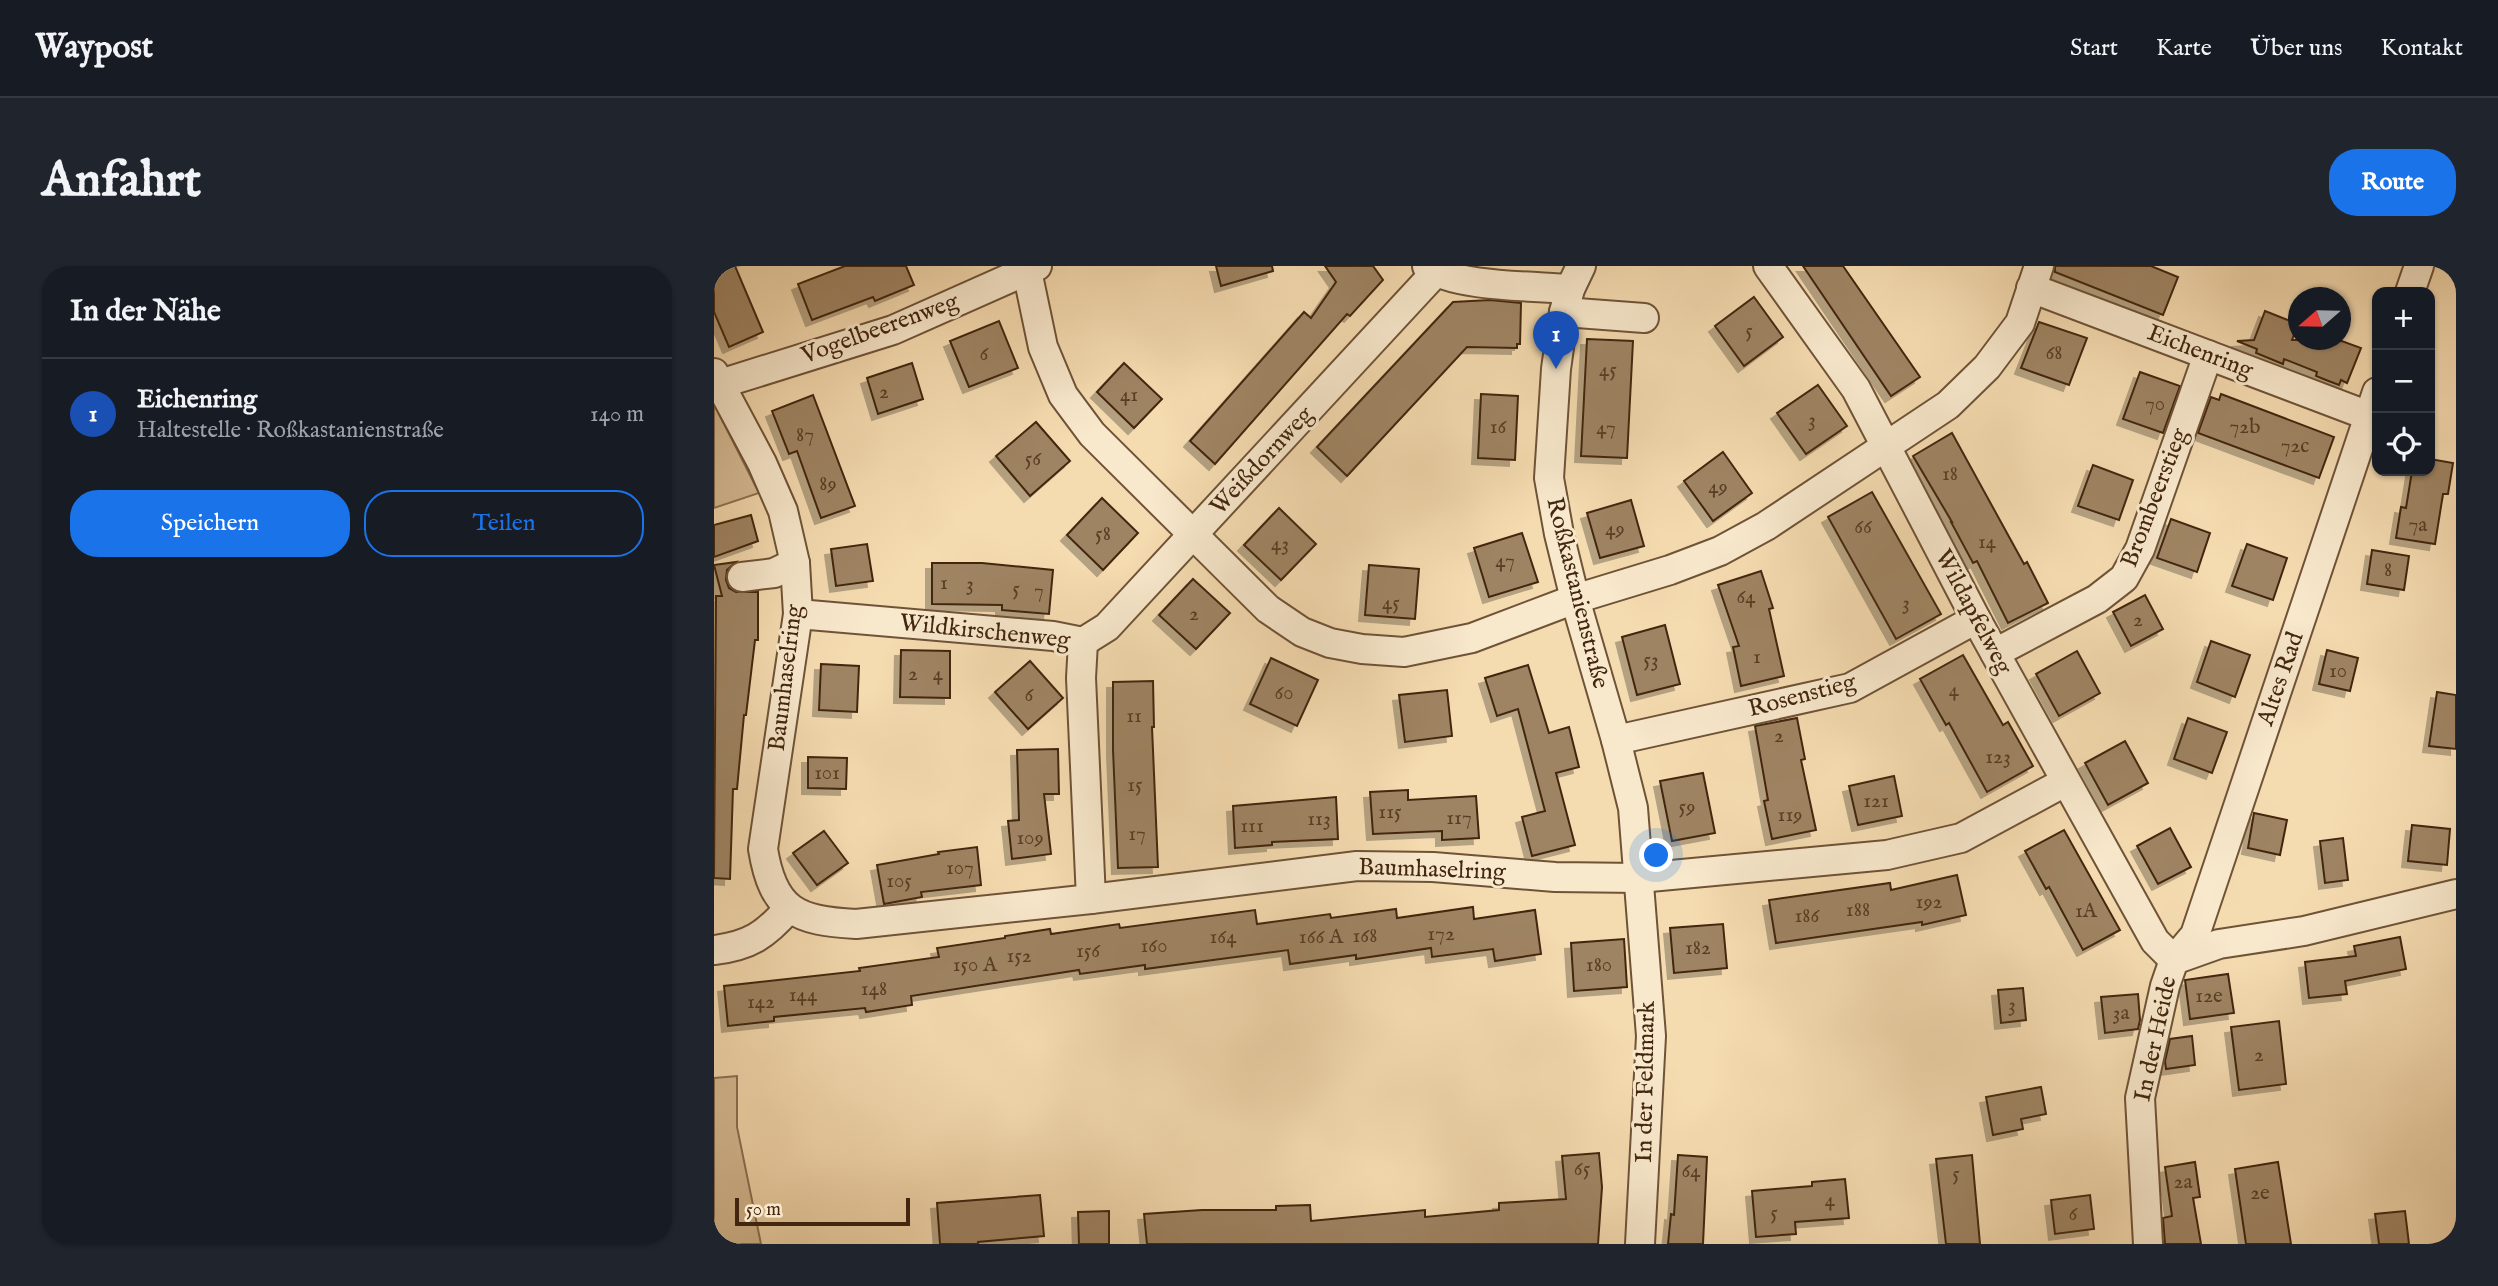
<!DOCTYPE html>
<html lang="de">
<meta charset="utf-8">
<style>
:root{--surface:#171b24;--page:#20242c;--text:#f1f3f6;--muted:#9ea1a6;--line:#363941;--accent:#1a73e8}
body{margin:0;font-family:"IM FELL English",serif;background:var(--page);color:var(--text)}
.controls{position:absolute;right:21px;top:21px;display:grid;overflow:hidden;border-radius:14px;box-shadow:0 2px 5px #0004}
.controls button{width:63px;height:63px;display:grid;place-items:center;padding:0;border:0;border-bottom:2px solid var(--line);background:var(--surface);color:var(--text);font:35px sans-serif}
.compass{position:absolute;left:1574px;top:21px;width:63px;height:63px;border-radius:50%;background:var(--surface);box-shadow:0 2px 5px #0004;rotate:250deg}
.scale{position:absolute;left:21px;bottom:18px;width:175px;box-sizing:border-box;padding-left:7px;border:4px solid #42260f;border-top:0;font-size:19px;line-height:24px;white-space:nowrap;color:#42260f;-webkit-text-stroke:5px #f8e8cc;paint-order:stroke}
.you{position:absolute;left:943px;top:590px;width:24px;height:24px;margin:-18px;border:5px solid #fff;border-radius:50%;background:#1a73e8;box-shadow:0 0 0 10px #1a73e833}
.badge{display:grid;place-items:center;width:46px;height:46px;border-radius:50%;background:var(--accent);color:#fff;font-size:23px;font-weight:700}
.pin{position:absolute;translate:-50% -58px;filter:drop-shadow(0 2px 4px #0008)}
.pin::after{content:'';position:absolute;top:37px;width:24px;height:21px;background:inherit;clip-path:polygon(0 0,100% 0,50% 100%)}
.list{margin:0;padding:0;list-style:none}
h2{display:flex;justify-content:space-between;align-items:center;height:91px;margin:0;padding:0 28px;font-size:30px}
h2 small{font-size:23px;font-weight:400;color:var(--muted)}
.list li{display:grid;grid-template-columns:46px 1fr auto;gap:21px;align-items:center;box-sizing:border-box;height:112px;padding:0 28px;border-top:2px solid var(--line)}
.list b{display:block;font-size:26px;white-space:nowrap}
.list p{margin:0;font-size:23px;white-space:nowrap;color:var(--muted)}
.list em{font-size:23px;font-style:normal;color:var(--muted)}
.actions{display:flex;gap:14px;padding:21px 28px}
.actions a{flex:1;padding:16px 0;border:2px solid var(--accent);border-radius:28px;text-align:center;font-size:24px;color:var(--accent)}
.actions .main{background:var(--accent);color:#fff}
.icon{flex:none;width:38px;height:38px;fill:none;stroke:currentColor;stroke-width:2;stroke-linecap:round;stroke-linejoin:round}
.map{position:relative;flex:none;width:1742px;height:978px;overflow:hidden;border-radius:28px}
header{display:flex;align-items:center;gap:42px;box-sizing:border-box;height:98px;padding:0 35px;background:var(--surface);border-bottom:2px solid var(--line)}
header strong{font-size:33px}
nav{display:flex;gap:38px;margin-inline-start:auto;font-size:24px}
.intro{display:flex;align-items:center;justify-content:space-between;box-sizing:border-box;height:168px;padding:0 42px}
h1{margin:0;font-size:49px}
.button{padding:18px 32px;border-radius:28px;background:var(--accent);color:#fff;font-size:24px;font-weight:700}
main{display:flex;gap:42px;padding:0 42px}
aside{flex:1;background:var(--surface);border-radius:28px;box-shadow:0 2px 5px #0004}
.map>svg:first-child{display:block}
.green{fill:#d7bc95;stroke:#8c7152;stroke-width:2}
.building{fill:#9f8463;stroke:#42260f;stroke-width:2;filter:url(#shadow)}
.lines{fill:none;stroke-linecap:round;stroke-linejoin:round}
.minor-casing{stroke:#6f5337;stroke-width:32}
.minor{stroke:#f8e8cc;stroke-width:28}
.labels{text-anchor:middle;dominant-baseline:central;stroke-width:6;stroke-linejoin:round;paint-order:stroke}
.number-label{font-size:21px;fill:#593e24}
.street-label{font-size:24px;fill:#42260f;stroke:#f8e8cc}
</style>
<header>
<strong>Waypost</strong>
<nav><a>Start</a><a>Karte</a><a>Über uns</a><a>Kontakt</a></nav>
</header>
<div class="intro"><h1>Anfahrt</h1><a class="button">Route</a></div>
<main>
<aside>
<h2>In der Nähe<small></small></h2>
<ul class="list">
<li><span class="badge" style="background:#1a4fb4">1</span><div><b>Eichenring</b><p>Haltestelle · Roßkastanienstraße</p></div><em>140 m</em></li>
</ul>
<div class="actions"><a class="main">Speichern</a><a>Teilen</a></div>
</aside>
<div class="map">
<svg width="1742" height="978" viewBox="0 0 1742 978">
<defs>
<filter id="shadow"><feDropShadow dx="-6" dy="6" stdDeviation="0" flood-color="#0004"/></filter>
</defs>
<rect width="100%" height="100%" fill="#f5dbb0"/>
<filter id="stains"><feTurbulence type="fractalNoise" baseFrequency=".00286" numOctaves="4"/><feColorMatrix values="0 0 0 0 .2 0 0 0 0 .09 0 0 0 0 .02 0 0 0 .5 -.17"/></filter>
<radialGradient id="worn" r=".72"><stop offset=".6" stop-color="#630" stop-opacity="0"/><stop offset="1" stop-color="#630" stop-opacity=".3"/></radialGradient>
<!-- green -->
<g class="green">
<path d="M0 138 45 227 0 242Z"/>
<path d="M23 810V861L47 978H0V812Z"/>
</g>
<!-- building -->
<g class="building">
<path d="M0 0H21L49 66 15 81 0 46Z"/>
<path d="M131 0H192L200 19 161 35 159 31 98 54 84 18Z"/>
<path d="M502 0H558L559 5 507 20Z"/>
<path d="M611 0H659L669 14 636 50 633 48 501 198 476 175 590 46 597 52 622 16Z"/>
<path d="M1089 0H1129L1206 111 1177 130Z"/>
<path d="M1341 0H1437L1464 11 1449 49 1341 6Z"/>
<path d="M1040 31 1069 71 1030 100 1001 60Z"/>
<path d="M776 34 807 37 806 78H803V82L753 81 633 210 603 181 739 36Z"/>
<path d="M1551 45 1584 58 1578 74H1625L1647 82 1633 117 1627 114 1625 119 1612 114 1602 110 1603 106 1570 93 1569 98 1542 87 1543 83 1523 75 1540 74Z"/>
<path d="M285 55 304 102 255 121 236 75Z"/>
<path d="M1325 56 1373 72 1355 119 1307 102Z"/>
<path d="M873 73 919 75 913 192 867 190Z"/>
<path d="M198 97 209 133 164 148 153 112Z"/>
<path d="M410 97 448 133 420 162 383 126Z"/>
<path d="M1426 106 1466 120 1449 167 1409 153Z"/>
<path d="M1104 119 1133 160 1092 188 1063 147Z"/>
<path d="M767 128 804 130 801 194 764 192Z"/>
<path d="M1507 128 1620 171 1605 212 1484 167 1497 131 1505 134Z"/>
<path d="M99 129 141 240 107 252 83 185 75 188 58 145Z"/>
<path d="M322 156 356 195 316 230 282 190Z"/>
<path d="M1238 167 1310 298 1313 296 1334 337 1294 357 1263 295 1259 297 1237 256H1238L1199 190Z"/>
<path d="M1009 186 1038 227 999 255 970 215Z"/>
<path d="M1716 193 1739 197 1734 228H1729L1721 278 1682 272 1687 241 1692 242 1698 205H1716Z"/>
<path d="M1379 199 1419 214 1405 254 1364 240Z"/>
<path d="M1158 226 1227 348 1182 373 1114 251Z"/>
<path d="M388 232 424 267 389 304 353 269Z"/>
<path d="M917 234 930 280 886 292 873 247Z"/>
<path d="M565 242 602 278 567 314 530 279Z"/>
<path d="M37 249 44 275 0 291V259Z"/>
<path d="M1457 253 1496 267 1483 306 1443 292Z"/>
<path d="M808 267 824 316 775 331 760 282Z"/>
<path d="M153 278 159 315 122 320 117 283Z"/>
<path d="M1533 278 1573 292 1559 334 1518 320Z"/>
<path d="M1658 284 1695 290 1690 324 1653 318Z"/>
<path d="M22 296 13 304 12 314 15 322 22 326H44V374H41L32 449H30L23 523H19L16 613 0 612 2 330H8L0 299Z"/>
<path d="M218 297H268L339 304 335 348 288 344V339L218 338Z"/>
<path d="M655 299 705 303 701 353 651 349Z"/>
<path d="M1047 305 1059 342 1055 343 1070 410 1027 420 1019 381 1025 380 1004 319Z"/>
<path d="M479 313 516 347 482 383 445 349Z"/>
<path d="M1431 329 1449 363 1417 380 1399 346Z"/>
<path d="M951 359 966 418 923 429 908 371Z"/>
<path d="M1497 375 1536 389 1521 431 1483 416Z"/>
<path d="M187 384 236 385V432L186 431Z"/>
<path d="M1613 384 1644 392 1636 425 1605 418Z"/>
<path d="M1363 385 1386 427 1345 450 1322 408Z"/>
<path d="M1249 389 1289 459 1294 456 1319 500 1273 526 1235 457 1232 459 1206 413Z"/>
<path d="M557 392 604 414 583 460 536 438Z"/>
<path d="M316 395 349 432 314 463 281 426Z"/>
<path d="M107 398 145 400 143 446 105 444Z"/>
<path d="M814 399 835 467 855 461 865 501 842 507 861 579 818 590 808 551 831 545 804 443 783 450 771 412Z"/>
<path d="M439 415 440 461H438L444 601 404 602 399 484V416Z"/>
<path d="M733 424 738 470 691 476 685 429Z"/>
<path d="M1723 426 1742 429V483L1715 480Z"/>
<path d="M1083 452 1091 493 1087 494 1102 564 1058 573 1050 535 1054 534 1041 460Z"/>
<path d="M1474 452 1513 466 1498 507 1460 493Z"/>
<path d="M1411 475 1434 517 1394 539 1371 497Z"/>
<path d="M344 483 345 528H330L337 588 298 593 294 555 305 554 303 484Z"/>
<path d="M94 491 133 492 132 523 94 522Z"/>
<path d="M989 507 1001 567 958 575 946 515Z"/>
<path d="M1180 510 1188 550 1144 559 1135 520Z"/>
<path d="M694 524V534L762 530 765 572 728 574V565L659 568 656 526Z"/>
<path d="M622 531 624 573 558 576V579L521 582 519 540Z"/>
<path d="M1540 547 1573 554 1566 589 1534 582Z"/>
<path d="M1698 559 1736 563 1733 599 1694 595Z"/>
<path d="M1456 562 1477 601 1444 618 1423 580Z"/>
<path d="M1350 564 1406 664 1369 684 1335 621 1332 623 1311 585Z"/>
<path d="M110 565 134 597 103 619 79 587Z"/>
<path d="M1629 572 1634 614 1611 617 1606 575Z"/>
<path d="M263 581 267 619 207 626 208 631 170 638 163 599 225 588 224 586Z"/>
<path d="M1243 609 1252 649 1208 659V656L1062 677 1055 634 1176 617 1177 624Z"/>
<path d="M759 641 760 653 821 644 827 688 781 695 779 683 718 691 717 682 642 693V689L576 698 574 684 431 703V699L366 708 365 704 197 730 198 739 152 746 151 742 60 751V755L14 760 10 720 146 705 145 702 225 691 223 682 291 672V670L336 663 337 668 405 658 406 662 541 644 543 658 616 648 617 652 682 643 683 652Z"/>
<path d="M1009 658 1013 702 960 707 956 662Z"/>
<path d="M1686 671 1692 703 1631 715 1633 728 1595 732 1591 696 1642 690 1640 680Z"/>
<path d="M910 673 913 721 860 725 857 677Z"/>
<path d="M1514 708 1520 747 1476 753 1471 714Z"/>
<path d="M1309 722 1312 754 1287 757 1284 724Z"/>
<path d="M1424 728 1426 754 1424 763 1391 767 1387 731Z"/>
<path d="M1565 755 1572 818 1525 824 1517 761Z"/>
<path d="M1478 770 1481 799 1452 803 1451 795 1456 773Z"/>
<path d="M1327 821 1332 848 1307 853 1309 863 1279 869 1272 831Z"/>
<path d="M885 887 888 921 884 978H433L430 948 488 944H562V940L596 939 597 955 711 944V951L785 944V937L852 933 848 890Z"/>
<path d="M964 889 993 891 989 978H954L957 948 960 949Z"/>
<path d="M1258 889 1266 978H1232L1222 893Z"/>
<path d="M1481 896 1486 931 1479 932 1487 978H1451L1449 952 1458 950 1451 901Z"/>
<path d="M1564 896 1577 978H1532L1521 903Z"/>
<path d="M1131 913 1135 952 1081 956 1082 968 1042 971 1038 925 1098 920V916Z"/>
<path d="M326 929 330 970 264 976V978H226L223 937Z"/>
<path d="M1376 929 1380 963 1341 968 1337 934Z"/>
<path d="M395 945V978H365L364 946Z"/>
<path d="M1691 945 1695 978H1665L1661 948Z"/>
</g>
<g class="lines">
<defs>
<g id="minor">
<path d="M312 0 329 81 349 129 378 168 554 343 588 366 616 377 648 383 690 386 758 372 861 333 956 304 1006 285 1052 260 1234 139 1273 101 1306 57 1325 0"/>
<path d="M713 0C738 21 821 20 856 23"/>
<path d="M867 0 856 23 850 46 842 103 835 212 845 268 861 333 902 474 919 542 937 770 926 978"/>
<path d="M1054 0 1142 123 1262 353 1441 675 1460 694"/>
<path d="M1317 22 1655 150"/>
<path d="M1696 26 1705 0"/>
<path d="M850 46 930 52"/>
<path d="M0 107 48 197 69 245 81 297 84 348 49 583C59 645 83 655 142 658L377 633 643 600 719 601 841 611 925 612 1173 589 1247 572 1351 516"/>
<path d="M6 118 179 64 323 0"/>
<path d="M28 311 60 307 81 297"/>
<path d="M84 348 339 370 369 376"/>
<path d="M369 376 393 361 721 7"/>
<path d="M369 376 367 412 377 633"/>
<path d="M1281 387 1383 333 1410 312 1426 283 1494 89"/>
<path d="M902 474 1136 422 1262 353"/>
<path d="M0 684C35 680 52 669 74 643"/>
<path d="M1460 694 1505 678 1590 665 1742 628"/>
<path d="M1434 978 1426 832 1451 720 1460 694 1481 669 1663 126"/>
</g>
</defs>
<!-- minor casing -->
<use href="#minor" class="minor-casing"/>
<!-- minor -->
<use href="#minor" class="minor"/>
</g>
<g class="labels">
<!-- number labels -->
<g class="number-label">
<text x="1035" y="65">5</text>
<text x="1340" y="87">68</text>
<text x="270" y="88">6</text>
<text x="894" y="104">45</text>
<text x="170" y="126">2</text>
<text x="415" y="129">41</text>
<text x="1441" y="138">70</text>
<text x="1098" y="154">3</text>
<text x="784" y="161">16</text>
<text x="1531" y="161">72b</text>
<text x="892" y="162">47</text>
<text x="91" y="169">87</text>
<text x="1581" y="180">72c</text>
<text x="319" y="193">56</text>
<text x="1236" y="208">18</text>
<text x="114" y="218">89</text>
<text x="1004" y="221">49</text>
<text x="1704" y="259">7a</text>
<text x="1149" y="261">66</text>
<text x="901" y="263">49</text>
<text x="389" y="268">58</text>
<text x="1273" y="276">14</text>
<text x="566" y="278">43</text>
<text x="791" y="295">47</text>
<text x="1674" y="304">8</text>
<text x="230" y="317">1</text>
<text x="256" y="318">3</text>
<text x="302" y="323">5</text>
<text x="325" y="325">7</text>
<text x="1032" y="331">64</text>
<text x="677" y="337">45</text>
<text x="1192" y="337">3</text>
<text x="480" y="348">2</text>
<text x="1424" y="354">2</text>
<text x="1043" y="391">1</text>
<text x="937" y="394">53</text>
<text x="1624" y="405">10</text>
<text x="199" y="408">2</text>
<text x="224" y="408">4</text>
<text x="1240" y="424">4</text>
<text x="570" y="427">60</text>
<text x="315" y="429">6</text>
<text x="420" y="450">11</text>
<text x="1065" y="470">2</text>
<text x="1284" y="491">123</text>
<text x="113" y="507">101</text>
<text x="421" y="519">15</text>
<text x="1162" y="535">121</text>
<text x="973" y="541">59</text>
<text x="676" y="546">115</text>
<text x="1076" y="549">119</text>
<text x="745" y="552">117</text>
<text x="605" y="553">113</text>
<text x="538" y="560">111</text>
<text x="423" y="568">17</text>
<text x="316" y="572">109</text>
<text x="246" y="602">107</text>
<text x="185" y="615">105</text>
<text x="1215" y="636">192</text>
<text x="1144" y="644">188</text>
<text x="1372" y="645">1A</text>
<text x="1093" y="650">186</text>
<text x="727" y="668">172</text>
<text x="651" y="670">168</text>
<text x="509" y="671">164</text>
<text x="607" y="671">166 A</text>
<text x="440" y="680">160</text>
<text x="984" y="682">182</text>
<text x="374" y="685">156</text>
<text x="305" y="690">152</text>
<text x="261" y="699">150 A</text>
<text x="885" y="699">180</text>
<text x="160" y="723">148</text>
<text x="89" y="729">144</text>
<text x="1495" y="730">12e</text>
<text x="47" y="736">142</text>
<text x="1298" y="739">3</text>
<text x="1407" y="747">3a</text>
<text x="1545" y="789">2</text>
<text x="868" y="903">65</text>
<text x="977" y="905">64</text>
<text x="1242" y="908">5</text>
<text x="1469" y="916">2a</text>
<text x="1546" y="927">2e</text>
<text x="1116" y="934">4</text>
<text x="1060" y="947">5</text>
<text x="1359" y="948">6</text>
</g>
<!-- street labels -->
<g class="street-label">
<text transform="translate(166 63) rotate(-20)">Vogelbeerenweg</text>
<text transform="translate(1486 86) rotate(21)">Eichenring</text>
<text transform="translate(548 195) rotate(-47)">Weißdornweg</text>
<text transform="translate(1441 232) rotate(-69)">Brombeerstieg</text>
<text transform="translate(863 327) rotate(76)">Roßkastanienstraße</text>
<text transform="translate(1259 346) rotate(62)">Wildapfelweg</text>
<text transform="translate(271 366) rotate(6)">Wildkirschenweg</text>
<text transform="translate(72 412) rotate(-83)">Baumhaselring</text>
<text transform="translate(1567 413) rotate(-71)">Altes Rad</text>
<text transform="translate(1088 430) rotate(-15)">Rosenstieg</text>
<text transform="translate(718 604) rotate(2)">Baumhaselring</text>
<text transform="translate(1442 773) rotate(-78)">In der Heide</text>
<text transform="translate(932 816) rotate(-89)">In der Feldmark</text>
</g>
</g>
<rect width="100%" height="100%" filter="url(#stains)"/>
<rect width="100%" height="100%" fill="url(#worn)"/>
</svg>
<div class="controls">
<button>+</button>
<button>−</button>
<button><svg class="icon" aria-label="locate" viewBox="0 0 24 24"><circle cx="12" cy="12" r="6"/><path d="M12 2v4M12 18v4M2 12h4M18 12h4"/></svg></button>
</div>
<svg class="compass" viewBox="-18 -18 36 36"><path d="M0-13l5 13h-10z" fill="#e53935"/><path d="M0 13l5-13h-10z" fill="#9ea1a6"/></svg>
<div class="scale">50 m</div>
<div class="you"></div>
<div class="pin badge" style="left:842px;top:103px;background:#1a4fb4">1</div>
</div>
</main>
